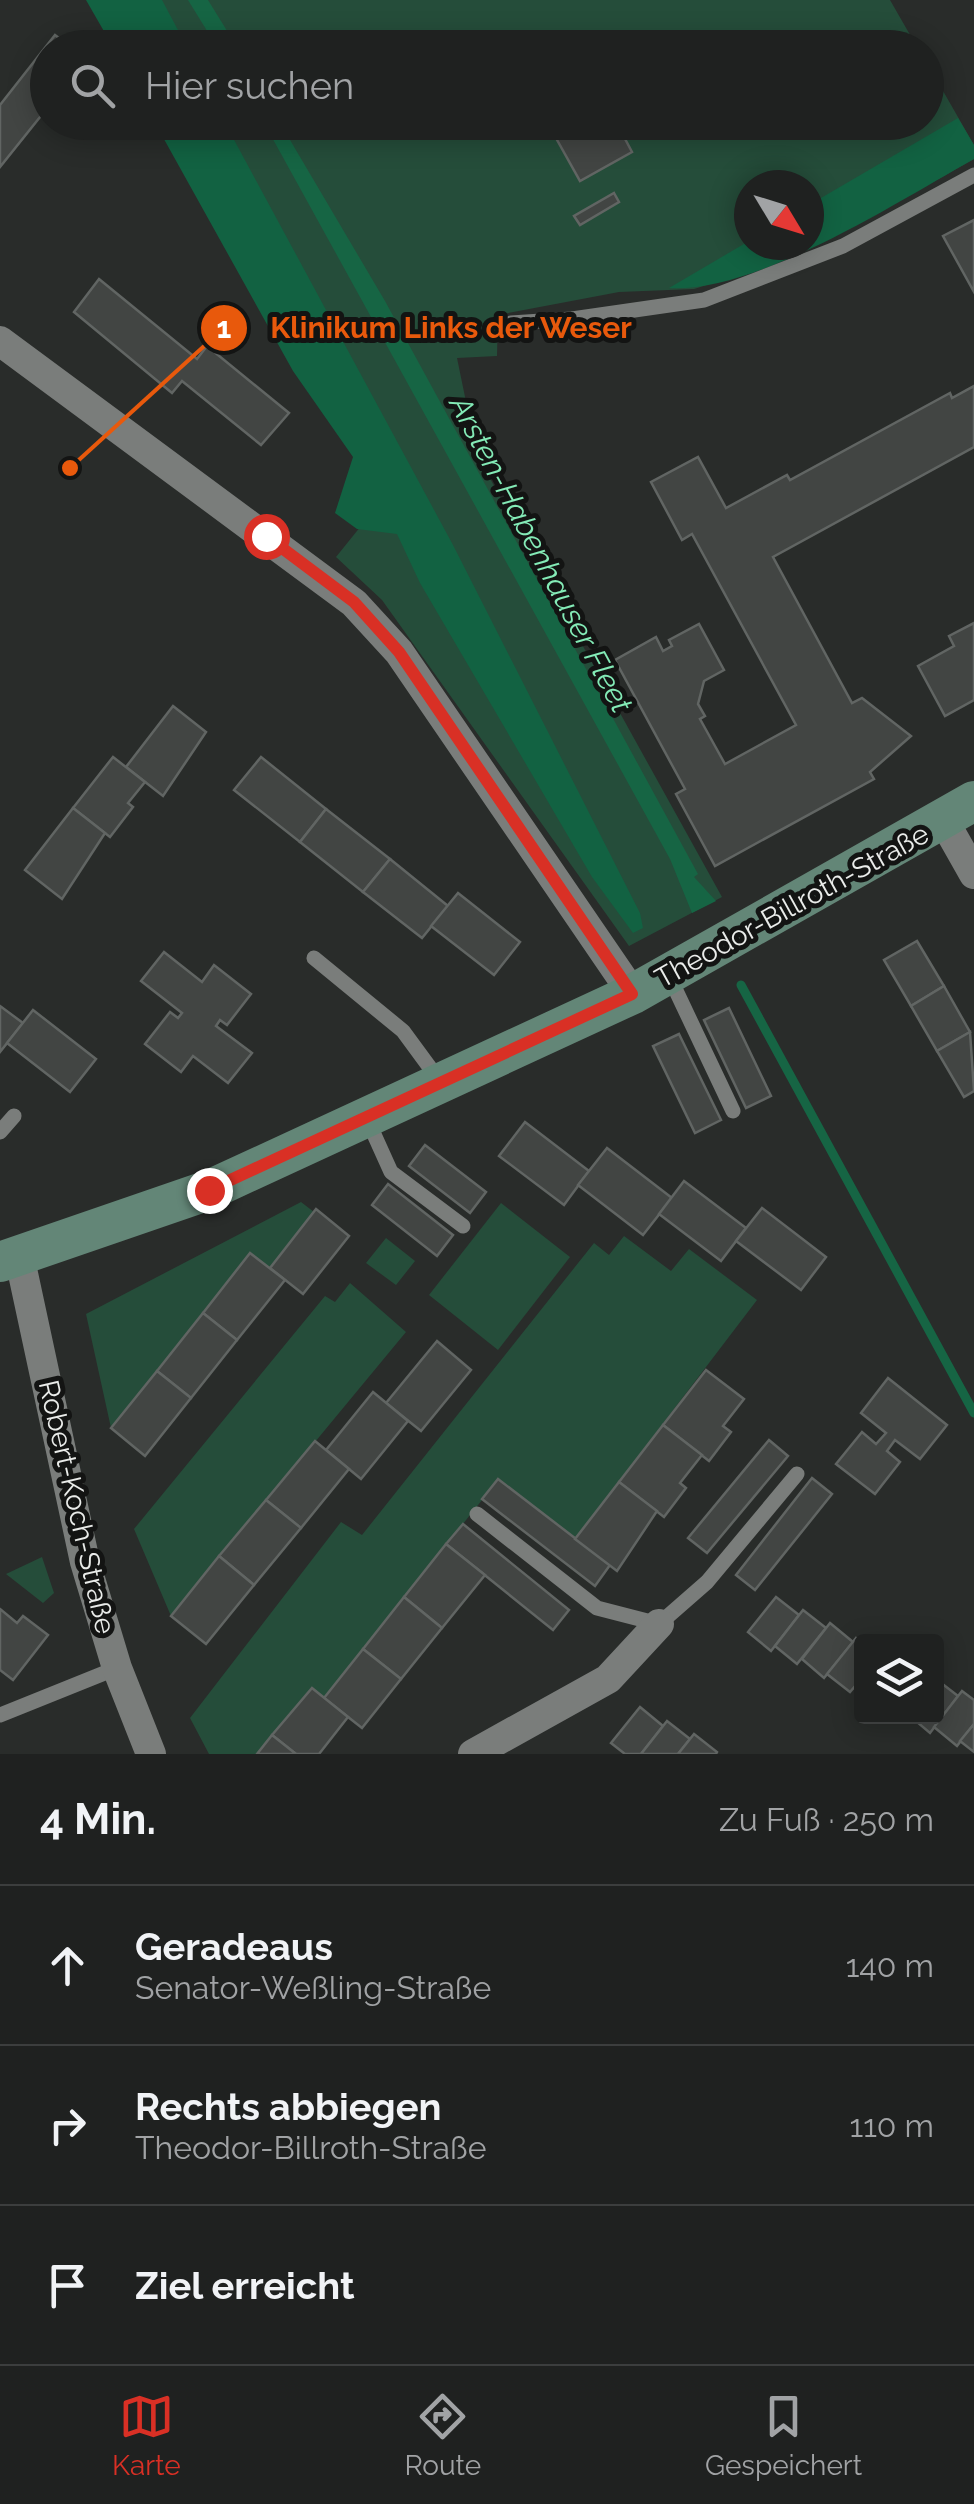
<!DOCTYPE html>
<html lang="de">
<meta charset="utf-8">
<style>
:root{--surface:#1f2120;--page:#272929;--text:#f1f3f6;--muted:#a1a3a5;--line:#3c3e3e;--accent:#d93025}
body{margin:0;font-family:Raleway,sans-serif;background:var(--page);color:var(--text)}
.controls{position:absolute;right:30px;bottom:30px;display:grid;overflow:hidden;border-radius:10px;box-shadow:0 5px 25px #0003}
.controls button{width:90px;height:90px;display:grid;place-items:center;padding:0;border:0;border-bottom:2px solid var(--line);background:var(--surface);color:var(--text);font:50px sans-serif}
.compass{position:absolute;left:734px;top:170px;width:90px;height:90px;border-radius:50%;background:var(--surface);box-shadow:0 5px 25px #0003;rotate:128deg}
.stop{position:absolute;width:30px;height:30px;margin:-22px;border:8px solid #d93025;border-radius:50%;background:#fff}
.stop.end{background:#d93025;border-color:#fff;box-shadow:0 2px 10px #0008}
.list{margin:0;padding:0;list-style:none}
h2{display:flex;justify-content:space-between;align-items:center;height:130px;margin:0;padding:0 40px;font-size:42px}
h2 small{font-size:32px;font-weight:400;color:var(--muted)}
.list li{display:grid;grid-template-columns:65px 1fr auto;gap:30px;align-items:center;box-sizing:border-box;height:160px;padding:0 40px;border-top:2px solid var(--line)}
.list b{display:block;font-size:38px;white-space:nowrap}
.list p{margin:0;font-size:32px;white-space:nowrap;color:var(--muted)}
.list em{font-size:32px;font-style:normal;color:var(--muted)}
.icon{flex:none;width:55px;height:55px;fill:none;stroke:currentColor;stroke-width:2;stroke-linecap:round;stroke-linejoin:round}
.map{position:relative;flex:none;width:974px;height:1754px;overflow:hidden}
.search{position:absolute;background:var(--surface);box-shadow:0 5px 25px #0003;left:30px;right:30px;top:30px;height:110px;display:flex;align-items:center;gap:25px;box-sizing:border-box;padding:0 35px;border-radius:55px;color:var(--muted);font-size:38px}
.sheet{height:610px;background:var(--surface)}
nav{display:flex;justify-content:space-around;align-items:center;box-sizing:border-box;height:140px;border-top:2px solid var(--line);background:var(--surface);font-size:28px;color:var(--muted)}
nav a{display:grid;justify-items:center;gap:5px}
nav .on{color:var(--accent)}
.map>svg:first-child{display:block}
.green{fill:#254d3a;fill-rule:evenodd}
.forest{fill:#126242}
.water{fill:#166544}
.lines{fill:none;stroke-linecap:round;stroke-linejoin:round}
.stream{stroke:#166544;stroke-width:9}
.building{fill:#424543;stroke:#616563;stroke-width:2.5}
.lane{stroke:#7a7d7b;stroke-width:15}
.street{stroke:#7a7d7b;stroke-width:30}
.secondary{stroke:#638677;stroke-width:40}
.route{stroke:#d93025;stroke-width:12}
.labels{text-anchor:middle;dominant-baseline:central;stroke-width:10;stroke-linejoin:round;paint-order:stroke}
.street-label{font-size:28px;fill:#eaecea;stroke:#131413}
.water-label{font-size:30px;font-style:italic;fill:#84ebb7;stroke:#131413}
.leader{fill:none;stroke:#e8590c;stroke-width:4}
.callout-dot{fill:#e8590c;stroke:#131413;stroke-width:4}
.mark-label{font-size:30px;text-anchor:middle;font-weight:bold;fill:#fff}
.callout-label{font-size:30px;text-anchor:middle;font-weight:bold;fill:#e8590c;stroke:#131413;stroke-width:10;stroke-linejoin:round;paint-order:stroke}
</style>
<div class="map">
<svg width="974" height="1754" viewBox="0 0 974 1754">
<rect width="100%" height="100%" fill="#292c2a"/>
<!-- green -->
<g class="green">
<path d="M129 0H890L917 47H154Z"/>
<path d="M927 63 974 145V159L860 223 774 264 694 289 619 292 498 315 497 356 457 358 477 455 722 897 629 946 382 600 336 557 390 490 192 123 926 122ZM749 185H809V245H749Z"/>
<path d="M301 1202 314 1212 270 1268 250 1253 111 1428 86 1314Z"/>
<path d="M501 1203 570 1257 498 1350 429 1295Z"/>
<path d="M624 1236 671 1271 689 1249 757 1300 575 1539 498 1480 324 1698 311 1688 257 1754H209L190 1718 341 1522 362 1535 594 1243 609 1255Z"/>
<path d="M386 1238 415 1261 396 1285 366 1263Z"/>
<path d="M350 1283 406 1332 171 1616 134 1529 325 1296 335 1302Z"/>
<path d="M42 1557 54 1593 43 1603 6 1574Z"/>
</g>
<!-- forest -->
<g class="forest">
<path d="M86 0H162L187 47H113Z"/>
<path d="M958 118 974 145V159C897 202 757 293 669 288L749 241V245H809V205Z"/>
<path d="M155 123H225L453 545 640 913 643 928 633 933 592 877 420 583 397 534 357 529 335 513 353 457 293 371Z"/>
</g>
<!-- water -->
<g class="water">
<path d="M188 0H208L237 47H217Z"/>
<path d="M264 123H280L385 301 698 874 694 877 716 901 692 913 670 859Z"/>
</g>
<g class="lines">
<!-- stream -->
<path class="stream" d="M741 985 974 1413"/>
</g>
<!-- building -->
<g class="building">
<path d="M55 35 72 48H48V107L0 167V105Z"/>
<path d="M568 122H616L632 152 580 181 556 138 572 130Z"/>
<path d="M614 193 619 202 580 225 574 216Z"/>
<path d="M974 220V292L943 236Z"/>
<path d="M99 279 197 359 207 346 289 413 261 445 182 381 172 393 74 312Z"/>
<path d="M974 386V447L773 557 852 703 862 698 911 736 870 772 874 779 715 866 676 794 685 789 615 660 656 637 663 651 672 646 669 640 699 624 724 670 704 681 698 704 705 716 700 719 725 764 796 725 692 534 682 540 651 482 698 457 726 508 787 475 790 480 950 393 952 398Z"/>
<path d="M974 623V700L945 716 918 666 954 646 949 636Z"/>
<path d="M173 706 206 732 163 796 126 767Z"/>
<path d="M113 757 145 782 128 803 133 807 110 837 73 808Z"/>
<path d="M261 757 326 809 300 842 234 790Z"/>
<path d="M73 808 105 833 62 899 25 870Z"/>
<path d="M326 809 390 859 363 892 300 842Z"/>
<path d="M390 859 448 906 422 938 363 892Z"/>
<path d="M458 893 520 942 494 975 431 926Z"/>
<path d="M917 941 944 986 911 1006 884 960Z"/>
<path d="M164 952 202 982 214 965 251 994 227 1025 220 1020 216 1026 252 1053 228 1083 193 1056 181 1072 145 1044 170 1012 178 1018 182 1013 141 981Z"/>
<path d="M944 986 970 1032 937 1051 911 1006Z"/>
<path d="M0 1006 23 1023 0 1052Z"/>
<path d="M729 1008 771 1096 746 1108 704 1020Z"/>
<path d="M33 1010 96 1059 70 1092 7 1043Z"/>
<path d="M970 1032 974 1091 964 1097 937 1051Z"/>
<path d="M679 1034 721 1120 695 1133 653 1046Z"/>
<path d="M525 1122 589 1171 564 1205 499 1156Z"/>
<path d="M425 1145 486 1192 470 1213 409 1166Z"/>
<path d="M607 1148 672 1198 643 1235 578 1185Z"/>
<path d="M684 1181 746 1228 721 1261 659 1214Z"/>
<path d="M388 1184 453 1235 437 1256 372 1205Z"/>
<path d="M762 1208 826 1257 801 1290 736 1241Z"/>
<path d="M316 1209 349 1236 303 1294 270 1268Z"/>
<path d="M250 1253 285 1280 237 1340 203 1313Z"/>
<path d="M203 1313 237 1340 191 1398 157 1371Z"/>
<path d="M437 1341 471 1370 421 1431 386 1403Z"/>
<path d="M706 1370 744 1399 723 1426 731 1432 709 1461 663 1425Z"/>
<path d="M157 1371 191 1398 145 1456 111 1428Z"/>
<path d="M888 1378 947 1425 920 1459 895 1440 887 1451 900 1462 875 1494 836 1464 862 1432 876 1444 886 1433 861 1413Z"/>
<path d="M373 1392 408 1421 361 1479 326 1450Z"/>
<path d="M663 1425 702 1455 680 1483 686 1488 664 1517 619 1482Z"/>
<path d="M769 1440 788 1456 707 1553 688 1538Z"/>
<path d="M315 1441 349 1469 301 1528 266 1500Z"/>
<path d="M812 1478 832 1494 755 1590 736 1575Z"/>
<path d="M498 1479 610 1565 595 1586 482 1499Z"/>
<path d="M619 1482 657 1511 617 1571 575 1539Z"/>
<path d="M266 1500 301 1528 254 1585 219 1556Z"/>
<path d="M463 1524 569 1610 553 1630 446 1544Z"/>
<path d="M446 1544 485 1575 442 1628 404 1597Z"/>
<path d="M219 1556 254 1585 206 1644 171 1616Z"/>
<path d="M404 1597 442 1628 401 1679 363 1649Z"/>
<path d="M776 1597 799 1615 771 1651 748 1632Z"/>
<path d="M0 1609 17 1623 23 1616 48 1635 13 1680 0 1670Z"/>
<path d="M803 1610 826 1628 797 1664 775 1646Z"/>
<path d="M830 1623 853 1642 824 1678 802 1659Z"/>
<path d="M856 1638 862 1643V1678L850 1692 827 1674Z"/>
<path d="M363 1649 401 1679 362 1728 324 1698Z"/>
<path d="M936 1679 958 1696 930 1733 910 1716H936Z"/>
<path d="M312 1688 348 1717 319 1754H296L272 1735Z"/>
<path d="M962 1691 974 1700V1724L957 1746 934 1727Z"/>
<path d="M640 1707 663 1726 641 1754H625L611 1743Z"/>
<path d="M667 1721 690 1739 678 1754H641Z"/>
<path d="M974 1724V1752L960 1741Z"/>
<path d="M694 1734 717 1752 716 1754H678Z"/>
<path d="M272 1735 296 1754H257Z"/>
</g>
<g class="lines">
<!-- lane -->
<g class="lane">
<path d="M511 323 572 319 704 300 843 246 974 175"/>
<path d="M314 958 403 1031 439 1080"/>
<path d="M670 978 733 1111"/>
<path d="M368 1121 391 1172 463 1226"/>
<path d="M0 1132 14 1116"/>
<path d="M477 1514 597 1608 659 1624 707 1582 797 1474"/>
<path d="M0 1715 117 1668"/>
</g>
<!-- street -->
<g class="street">
<path d="M0 341 354 603 399 652 633 994"/>
<path d="M944 821 974 874"/>
<path d="M19 1255 85 1562 117 1668 151 1754"/>
<path d="M473 1754 608 1679 659 1624"/>
</g>
<!-- secondary -->
<path class="secondary" d="M0 1262 209 1190 633 994 974 801"/>
</g>
<g class="lines">
<!-- route -->
<path class="route" d="M209 1190 632 994 399 652 354 602 266 536"/>
</g>
<g class="labels">
<!-- street labels -->
<g class="street-label">
<text transform="translate(792 906) rotate(-29)">Theodor-Billroth-Straße</text>
<text transform="translate(77 1507) rotate(77)">Robert-Koch-Straße</text>
</g>
<!-- water labels -->
<g class="water-label">
<text transform="translate(541 554) rotate(62)">Arsten-Habenhauser Fleet</text>
</g>
</g>
<!-- callouts -->
<path class="leader" d="M70 468L224 328"/>
<g class="callout-dot">
<circle cx="70" cy="468" r="10"/>
<circle cx="224" cy="328" r="25"/>
</g>
<g class="mark-label">
<text x="224" y="338">1</text>
</g>
<g class="callout-label">
<text x="451" y="338">Klinikum Links der Weser</text>
</g>
</svg>
<div class="controls">
<button><svg class="icon" aria-label="layers" viewBox="0 0 24 24"><path d="M12 4l9 5-9 5-9-5zM3 14l9 5 9-5"/></svg></button>
</div>
<svg class="compass" viewBox="-18 -18 36 36"><path d="M0-13l5 13h-10z" fill="#e53935"/><path d="M0 13l5-13h-10z" fill="#a1a3a5"/></svg>
<div class="stop" style="left:266px;top:536px"></div>
<div class="stop end" style="left:209px;top:1190px"></div>
<div class="search"><svg class="icon" aria-label="search" viewBox="0 0 24 24"><circle cx="10" cy="10" r="6"/><path d="M15 15l6 6"/></svg>Hier suchen</div>
</div>
<section class="sheet">
<h2>4 Min.<small>Zu Fuß · 250 m</small></h2>
<ul class="list">
<li><svg class="icon" aria-label="ahead" viewBox="0 0 24 24"><path d="M12 20V5M6 11l6-6 6 6"/></svg><div><b>Geradeaus</b><p>Senator-Weßling-Straße</p></div><em>140 m</em></li>
<li><svg class="icon" aria-label="right" viewBox="0 0 24 24"><path d="M7 20v-9h11M14 6l5 5-5 5"/></svg><div><b>Rechts abbiegen</b><p>Theodor-Billroth-Straße</p></div><em>110 m</em></li>
<li><svg class="icon" aria-label="arrive" viewBox="0 0 24 24"><path d="M6 21V4h12l-3 4 3 4H6"/></svg><div><b>Ziel erreicht</b></div></li>
</ul>
</section>
<nav>
<a class="on"><svg class="icon" aria-label="map" viewBox="0 0 24 24"><path d="M3 6l6-2 6 2 6-2v14l-6 2-6-2-6 2zM9 4v14M15 6v14"/></svg>Karte</a>
<a><svg class="icon" aria-label="directions" viewBox="0 0 24 24"><path d="M12 3l9 9-9 9-9-9zM9 14v-3h6M13 9l2 2-2 2"/></svg>Route</a>
<a><svg class="icon" aria-label="saved" viewBox="0 0 24 24"><path d="M7 4h10v16l-5-4-5 4z"/></svg>Gespeichert</a>
</nav>
